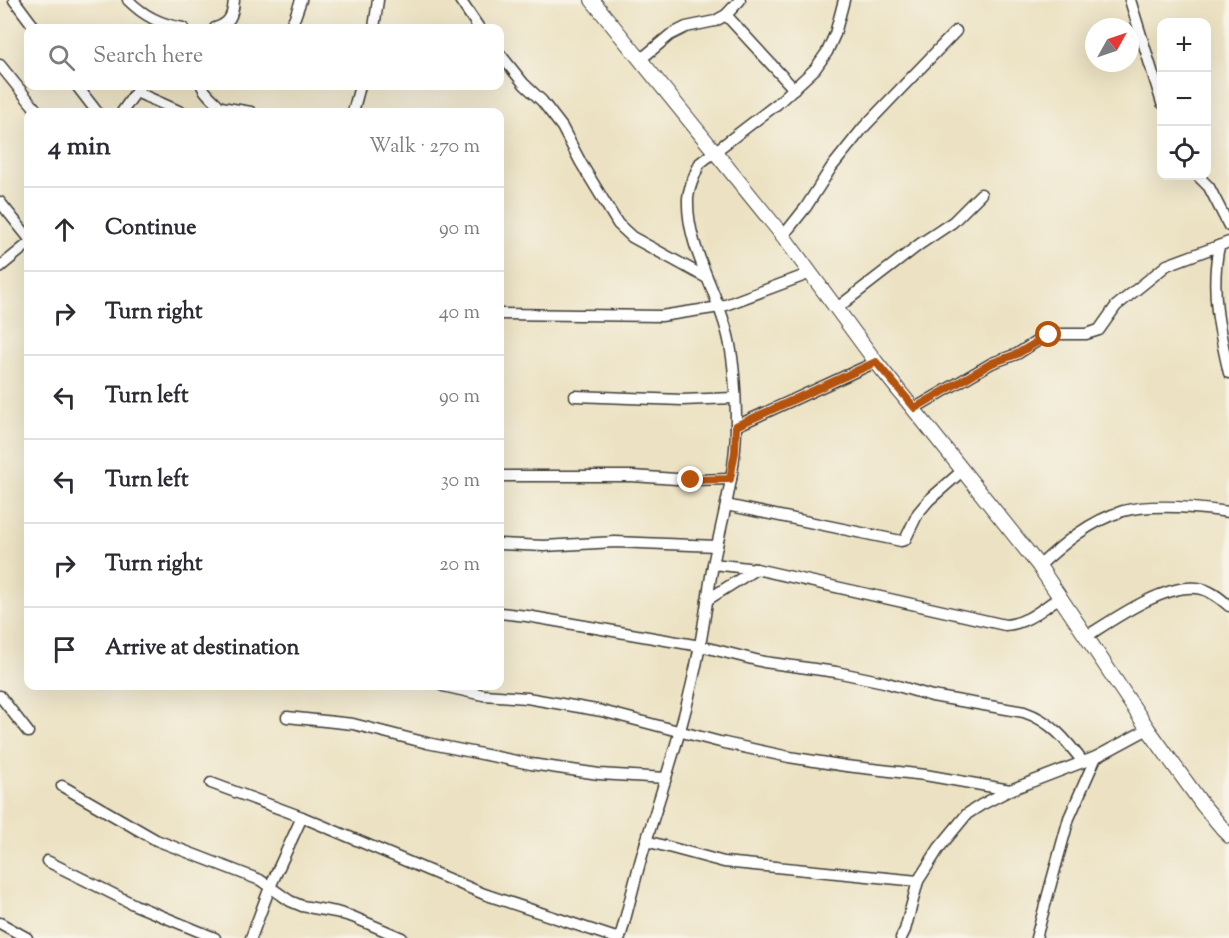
<!DOCTYPE html>
<meta charset="utf-8">
<style>
:root{--surface:#fff;--page:#f7f7f7;--text:#2b2b33;--muted:#7c7c81;--line:#e1e1e2}
body{margin:0;font-family:"Sorts Mill Goudy",serif;background:var(--page);color:var(--text)}
.controls{position:absolute;right:18px;top:18px;display:grid;overflow:hidden;border-radius:12px;box-shadow:0 6px 24px #0002}
.controls button{width:54px;height:54px;display:grid;place-items:center;padding:0;border:0;border-bottom:2px solid var(--line);background:var(--surface);color:var(--text);font:30px sans-serif}
.compass{position:absolute;left:1085px;top:18px;width:54px;height:54px;border-radius:50%;background:var(--surface);box-shadow:0 6px 24px #0002;rotate:50deg}
.stop{position:absolute;width:18px;height:18px;margin:-14px;border:4px solid #b45309;border-radius:50%;background:#fff}
.stop.end{background:#b45309;border-color:#fff;box-shadow:0 2px 6px #0008}
.list{margin:0;padding:0;list-style:none}
h2{display:flex;justify-content:space-between;align-items:center;height:78px;margin:0;padding:0 24px;font-size:26px}
h2 small{font-size:20px;font-weight:400;color:var(--muted)}
.list li{display:grid;grid-template-columns:39px 1fr auto;gap:18px;align-items:center;box-sizing:border-box;height:84px;padding:0 24px;border-top:2px solid var(--line)}
.list b{display:block;font-size:22px;white-space:nowrap}
.list em{font-size:20px;font-style:normal;color:var(--muted)}
.icon{flex:none;width:33px;height:33px;fill:none;stroke:currentColor;stroke-width:2;stroke-linecap:round;stroke-linejoin:round}
.map{position:relative;flex:none;width:1229px;height:938px;overflow:hidden}
.search{position:absolute;background:var(--surface);box-shadow:0 6px 24px #0002;left:24px;top:24px;width:480px;height:66px;display:flex;align-items:center;gap:15px;box-sizing:border-box;padding:0 21px;border-radius:12px;color:var(--muted);font-size:22px}
.panel{position:absolute;background:var(--surface);box-shadow:0 6px 24px #0002;left:24px;top:108px;width:480px;height:582px;border-radius:12px}
.map>svg:first-child{display:block}
.lines{fill:none;stroke-linecap:round;stroke-linejoin:round}
.street-casing{stroke:#3b3a35;stroke-width:13}
.secondary-casing{stroke:#3b3a35;stroke-width:16}
.street{stroke:#fff;stroke-width:10}
.secondary{stroke:#fff;stroke-width:14}
.route{stroke:#b45309;stroke-width:8}
</style>
<div class="map">
<svg width="1229" height="938" viewBox="0 0 1229 938">
<rect width="100%" height="100%" fill="#f7f3e8"/>
<filter id="ink" filterUnits="userSpaceOnUse"><feTurbulence type="fractalNoise" baseFrequency=".0167" numOctaves="2"/><feDisplacementMap in="SourceGraphic" scale="12" xChannelSelector="R" yChannelSelector="G"/><feConvolveMatrix kernelMatrix="1 2 1 2 8 2 1 2 1" color-interpolation-filters="sRGB"/></filter>
<filter id="wash" filterUnits="userSpaceOnUse"><feTurbulence type="fractalNoise" baseFrequency=".008" numOctaves="4" result="noise"/><feDisplacementMap in="SourceGraphic" scale="24" xChannelSelector="R" yChannelSelector="G"/><feGaussianBlur stdDeviation="1.35" result="paint"/><feColorMatrix in="noise" values="0 0 0 0 0 0 0 0 0 0 0 0 0 0 0 0 0 1.4 0 .05"/><feComposite in="paint" operator="in"/></filter>
<g filter="url(#wash)">
<rect width="100%" height="100%" fill="#ece2c3"/>
</g>
<g filter="url(#ink)">
<g class="lines">
<defs>
<g id="street">
<path d="M14 0 35 28"/>
<path d="M128 0C144 16 160 24 183 28"/>
<path d="M460 0 479 28"/>
<path d="M1130 0 1162 103"/>
<path d="M726 15 794 89"/>
<path d="M215 28C230 24 233 15 234 0"/>
<path d="M289 28 295 17 301 0"/>
<path d="M374 28 378 0"/>
<path d="M500 54 524 84 542 101 562 127 581 163 618 224 632 237 707 278"/>
<path d="M640 60 670 35 686 27 715 21 726 15 740 0"/>
<path d="M0 65 38 112"/>
<path d="M77 86 97 112"/>
<path d="M202 86C207 97 218 102 224 112"/>
<path d="M136 92 181 112"/>
<path d="M221 107 251 112"/>
<path d="M122 112 140 86"/>
<path d="M353 112 360 86"/>
<path d="M1198 176 1209 187 1229 226"/>
<path d="M0 202 28 237"/>
<path d="M783 236 806 207 831 168 863 128 956 31"/>
<path d="M1219 246C1210 290 1219 330 1229 373"/>
<path d="M0 267 28 244"/>
<path d="M837 308 920 244 953 222 981 194"/>
<path d="M500 314 661 316 720 307 811 273"/>
<path d="M575 396 682 400 734 398"/>
<path d="M915 408 992 363 1017 354 1042 338 1056 334H1086L1099 330 1116 306 1167 265 1229 242"/>
<path d="M736 426 876 362"/>
<path d="M500 476H632L691 480 731 479"/>
<path d="M726 505 901 541 905 540 918 513 929 500 962 471"/>
<path d="M500 544 544 546 615 542 717 546"/>
<path d="M713 564 756 569 1005 625C1027 624 1043 608 1060 597"/>
<path d="M1039 566C1064 543 1090 521 1123 511 1153 503 1199 508 1229 512"/>
<path d="M707 600 756 569"/>
<path d="M500 613 527 616 700 646 764 662 836 672 884 682 932 696 1024 712C1051 721 1066 740 1083 762"/>
<path d="M1087 636C1114 619 1164 584 1197 588 1209 589 1220 598 1229 606"/>
<path d="M443 686 483 695 527 698 602 711 720 742 789 757 846 766 925 775 1010 790"/>
<path d="M0 696 28 732"/>
<path d="M287 717 353 724 427 743 531 764 599 774 666 778"/>
<path d="M211 783 302 817 484 894 616 938"/>
<path d="M62 786 156 840 260 880 290 901 302 906 336 912 353 917 402 938"/>
<path d="M646 841 724 862 918 881"/>
<path d="M47 861 135 905 215 938"/>
<path d="M0 923 27 938"/>
<path d="M251 938 270 887 302 817"/>
<path d="M620 938C629 906 636 874 646 842 666 777 688 712 700 645 705 619 708 591 713 565 722 519 736 473 736 426 736 398 735 368 729 340 719 292 686 248 688 198 689 186 695 174 700 163L777 104 815 69 827 52 835 34 844 0"/>
<path d="M901 938 905 930 918 881 939 848 967 814 981 805 1010 790 1096 757 1148 729"/>
<path d="M1036 938 1069 818 1096 757"/>
</g>
<path id="secondary" d="M592 0 783 236 876 362 1039 566 1148 729 1202 804 1229 836"/>
</defs>
<!-- street casing -->
<use href="#street" class="street-casing"/>
<!-- secondary casing -->
<use href="#secondary" class="secondary-casing"/>
<!-- street -->
<use href="#street" class="street"/>
<!-- secondary -->
<use href="#secondary" class="secondary"/>
</g>
</g>
<g class="lines" filter="url(#ink)">
<!-- route -->
<path class="route" d="M691 480 730 479 735 452 736 426 876 362 915 408 992 363 1017 354 1049 335"/>
</g>
</svg>
<div class="controls">
<button>+</button>
<button>−</button>
<button><svg class="icon" aria-label="locate" viewBox="0 0 24 24"><circle cx="12" cy="12" r="6"/><path d="M12 2v4M12 18v4M2 12h4M18 12h4"/></svg></button>
</div>
<svg class="compass" viewBox="-18 -18 36 36"><path d="M0-13l5 13h-10z" fill="#e53935"/><path d="M0 13l5-13h-10z" fill="#7c7c81"/></svg>
<div class="stop" style="left:1049px;top:335px"></div>
<div class="stop end" style="left:691px;top:480px"></div>
<div class="search"><svg class="icon" aria-label="search" viewBox="0 0 24 24"><circle cx="10" cy="10" r="6"/><path d="M15 15l6 6"/></svg>Search here</div>
<section class="panel">
<h2>4 min<small>Walk · 270 m</small></h2>
<ul class="list">
<li><svg class="icon" aria-label="ahead" viewBox="0 0 24 24"><path d="M12 20V5M6 11l6-6 6 6"/></svg><div><b>Continue</b></div><em>90 m</em></li>
<li><svg class="icon" aria-label="right" viewBox="0 0 24 24"><path d="M7 20v-9h11M14 6l5 5-5 5"/></svg><div><b>Turn right</b></div><em>40 m</em></li>
<li><svg class="icon" aria-label="left" viewBox="0 0 24 24"><path d="M17 20v-9H6M10 6l-5 5 5 5"/></svg><div><b>Turn left</b></div><em>90 m</em></li>
<li><svg class="icon" aria-label="left" viewBox="0 0 24 24"><path d="M17 20v-9H6M10 6l-5 5 5 5"/></svg><div><b>Turn left</b></div><em>30 m</em></li>
<li><svg class="icon" aria-label="right" viewBox="0 0 24 24"><path d="M7 20v-9h11M14 6l5 5-5 5"/></svg><div><b>Turn right</b></div><em>20 m</em></li>
<li><svg class="icon" aria-label="arrive" viewBox="0 0 24 24"><path d="M6 21V4h12l-3 4 3 4H6"/></svg><div><b>Arrive at destination</b></div></li>
</ul>
</section>
</div>
